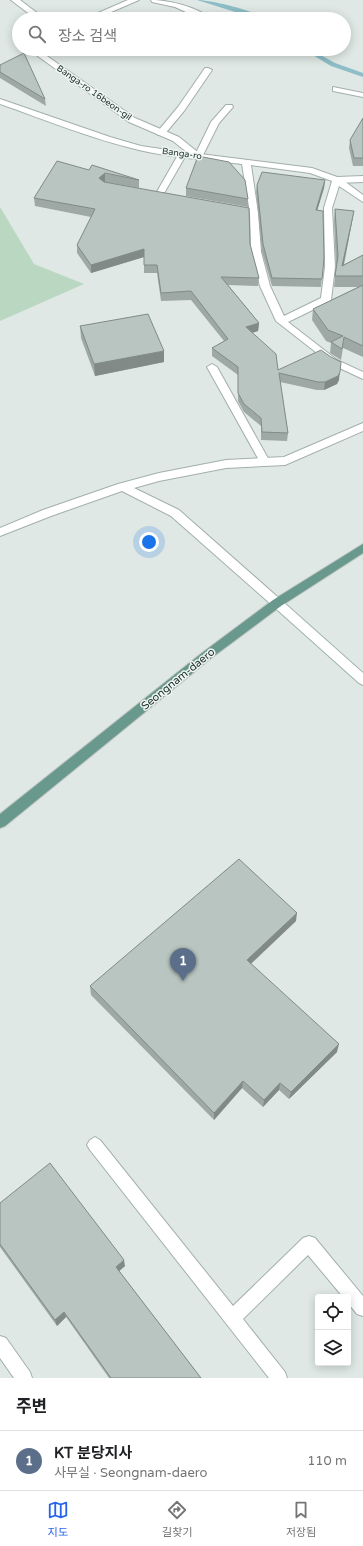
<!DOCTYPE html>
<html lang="ko">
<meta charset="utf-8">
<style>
:root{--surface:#fff;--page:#f2f2f2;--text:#202124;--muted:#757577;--line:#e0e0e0;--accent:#2563eb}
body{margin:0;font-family:"Varela Round","Noto Sans KR",sans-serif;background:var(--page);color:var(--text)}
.controls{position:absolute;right:12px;bottom:12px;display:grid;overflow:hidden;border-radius:4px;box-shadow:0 2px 10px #0003}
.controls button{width:36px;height:36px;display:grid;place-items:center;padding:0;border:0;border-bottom:1px solid var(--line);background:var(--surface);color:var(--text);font:20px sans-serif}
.you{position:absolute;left:149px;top:542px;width:14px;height:14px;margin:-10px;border:3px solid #fff;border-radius:50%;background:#1a73e8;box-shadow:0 0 0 6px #1a73e833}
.badge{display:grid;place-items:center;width:26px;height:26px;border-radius:50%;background:var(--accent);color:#fff;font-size:13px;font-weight:700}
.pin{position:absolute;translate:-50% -33px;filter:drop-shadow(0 1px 2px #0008)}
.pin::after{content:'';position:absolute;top:21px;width:14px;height:12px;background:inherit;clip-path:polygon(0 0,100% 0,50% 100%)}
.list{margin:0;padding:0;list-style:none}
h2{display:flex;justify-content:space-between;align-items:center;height:52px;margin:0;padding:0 16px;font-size:17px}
h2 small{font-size:13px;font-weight:400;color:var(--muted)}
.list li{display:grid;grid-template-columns:26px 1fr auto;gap:12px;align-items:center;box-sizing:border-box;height:60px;padding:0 16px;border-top:1px solid var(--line)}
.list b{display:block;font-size:15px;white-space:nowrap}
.list p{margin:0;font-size:13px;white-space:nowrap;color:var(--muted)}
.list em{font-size:13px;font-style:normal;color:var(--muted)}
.icon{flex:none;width:22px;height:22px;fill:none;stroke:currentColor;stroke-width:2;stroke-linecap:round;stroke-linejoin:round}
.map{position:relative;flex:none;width:363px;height:1378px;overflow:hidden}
.search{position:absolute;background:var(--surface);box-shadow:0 2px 10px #0003;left:12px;right:12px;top:12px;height:44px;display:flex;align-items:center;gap:10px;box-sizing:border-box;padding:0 14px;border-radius:22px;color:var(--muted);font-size:15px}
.sheet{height:112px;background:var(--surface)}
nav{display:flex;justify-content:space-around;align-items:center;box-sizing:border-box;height:56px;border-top:1px solid var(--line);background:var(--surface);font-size:11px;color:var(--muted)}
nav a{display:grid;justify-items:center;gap:2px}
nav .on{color:var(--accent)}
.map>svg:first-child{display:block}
.green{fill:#bad7c2}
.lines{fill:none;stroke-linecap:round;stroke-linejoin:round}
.stream{fill:#8dbec7;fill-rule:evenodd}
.lane-casing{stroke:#a3afab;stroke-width:2}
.street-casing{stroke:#a3afab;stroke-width:2}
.secondary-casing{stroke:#a0b3ac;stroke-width:2}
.primary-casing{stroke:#bdc3c1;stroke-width:2}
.lane{fill:#fff;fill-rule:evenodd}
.street{fill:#fff;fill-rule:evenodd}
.secondary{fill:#fff;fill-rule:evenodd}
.primary{fill:#69998c;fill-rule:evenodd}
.wall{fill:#9ea9a5}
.shaded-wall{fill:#818a86}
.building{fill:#b8c5c0;stroke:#818a86}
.labels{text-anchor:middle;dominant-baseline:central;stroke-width:3;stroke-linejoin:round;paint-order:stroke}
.far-street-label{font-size:9px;fill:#223631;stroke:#eff5f2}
.street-label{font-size:11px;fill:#223631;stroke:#eff5f2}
</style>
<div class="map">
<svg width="363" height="1378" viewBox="0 0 363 1378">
<rect width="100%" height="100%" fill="#dfe8e4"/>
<!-- green -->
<path class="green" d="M0 207 34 264 84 284 0 321Z"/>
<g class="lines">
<!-- stream -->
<g class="stream">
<path d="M197 0C212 0 255 11 267 19H258Z"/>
<path d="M303 49H310L335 63 363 73V77L331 66Z"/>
</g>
<defs>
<g id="lane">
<path d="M11 0H20L45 19H36Z"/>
<path d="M151 0C168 0 198 7 211 19H201L175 7 152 2Z"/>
<path d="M205 68H208L212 70 184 111 164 135H158L157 133 158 131 178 107Z"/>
<path d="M333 87 363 93V97L333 91Z"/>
<path d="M226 105H232L233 107 219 123 201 159H195L194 157 211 122Z"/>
<path d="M182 152 186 155 163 195 162 197H156L155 195 178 155Z"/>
<path d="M363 176V182L337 183 333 180 337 177Z"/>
<path d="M212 364 217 367 270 462 269 465H261L260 462 207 367Z"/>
<path d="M95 1137 100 1140 233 1306 303 1238 309 1236 315 1238 363 1296V1316L357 1314 348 1303V1297H343L308 1255 243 1319 285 1372 287 1378H269L90 1150 87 1145 90 1140Z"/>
<path d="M0 1336 6 1338 30 1372 32 1378H14L0 1358Z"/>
</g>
<g id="street">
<path d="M128 0H139L95 19H84Z"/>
<path d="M28 49H37L135 118 179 137 200 154 312 168 340 178 363 195V202L339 186 332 208 335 267 331 300 329 302 288 322 337 360 363 372V379L331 364 276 321 260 286 251 252 250 213 242 164C208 160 173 158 139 150 92 139 46 120 0 104V99L110 137 141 146 188 153 173 141 129 122ZM251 165 310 173 332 181 324 208 325 267 321 298 284 316 270 286 261 252 258 213Z"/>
<path d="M363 423V431L285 465 226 468 159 481 134 488 179 510 281 600 283 603 281 606 277 607 273 606 171 516 122 491 51 516 0 536V528L43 510 118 484 159 473 226 460 284 457Z"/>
</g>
<path id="secondary" d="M277 599 281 600 363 673V685L359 683 273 606 271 603 273 600Z"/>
<path id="primary" d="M363 544V553L281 606 210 659 5 826 0 828V814L202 653 273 600Z"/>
</defs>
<!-- lane casing -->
<use href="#lane" class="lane-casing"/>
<!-- street casing -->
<use href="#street" class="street-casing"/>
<!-- secondary casing -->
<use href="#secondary" class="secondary-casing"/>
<!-- primary casing -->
<use href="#primary" class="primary-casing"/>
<!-- lane -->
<use href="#lane" class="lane"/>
<!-- street -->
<use href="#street" class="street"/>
<!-- secondary -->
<use href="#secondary" class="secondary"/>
<!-- primary -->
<use href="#primary" class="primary"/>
</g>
<!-- wall -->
<g class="wall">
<path d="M0 65 45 99 46 106 0 78Z"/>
<path d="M363 118V166H353L349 148 350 140Z"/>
<path d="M89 170 139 180V188L105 182H104L250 244 259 278 258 286 228 285 259 323 258 331 252 333 278 370 339 380 337 384 324 390H317L280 382 288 433 287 441 261 440V426L244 412 238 401V375L212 356V348L224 341 191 300 161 301 157 273H144V257L91 273 77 253V245L91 217 35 206 34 198Z"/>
<path d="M325 180 324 188 317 210 324 259 321 287 272 286 262 252 256 192 257 185Z"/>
<path d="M186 188 248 199V207L186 196Z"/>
<path d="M335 209 354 211 352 222 344 265 363 255V357L343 348 341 360 330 353 331 343 326 341 312 320 313 309 358 287H334L336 266 334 220Z"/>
<path d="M80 326 164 362 95 376 81 338Z"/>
<path d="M296 921 251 964 337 1052 289 1099 279 1090 263 1107 242 1088 214 1120 91 995 90 986Z"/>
<path d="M0 1203 125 1266 119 1271 201 1378H109L66 1317 57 1326 0 1247Z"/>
</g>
<!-- shaded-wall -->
<g class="shaded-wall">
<path d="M105 173V182L100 186 99 178Z"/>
<path d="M325 180 324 188 315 218 316 210Z"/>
<path d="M354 211 352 222 341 277 342 266Z"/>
<path d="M144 249V257L91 273V265Z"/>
<path d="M259 323 258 331 245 335 246 327Z"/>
<path d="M164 351V362L95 376 94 364Z"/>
<path d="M340 372 339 380 337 384 324 390 325 382Z"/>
<path d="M297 913 296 921 246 968 247 960Z"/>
<path d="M339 1044 337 1052 289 1099 291 1092Z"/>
<path d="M243 1081 242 1088 214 1120V1113Z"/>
<path d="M280 1083 279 1090 263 1107 264 1100Z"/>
<path d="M124 1260 125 1266 117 1273 116 1267Z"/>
<path d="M64 1312 66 1317 57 1326 55 1320Z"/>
</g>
<!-- building -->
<g class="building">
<path d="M24 53 45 99 0 72V65Z"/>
<path d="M363 118V158H354L350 140Z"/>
<path d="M198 156 229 162 245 180 248 199 186 188Z"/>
<path d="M57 161 89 170 92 165 139 180 105 173 99 178 104 182 249 208 250 244 259 278 221 277 259 323 246 327 276 354 278 370 321 350 331 357 341 362 340 372 338 376 325 382H318L279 373 288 433 262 432 261 418 244 404 238 393V367L212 348 228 339 191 291 161 293 157 265H144V249L91 265 77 245 95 209 34 198Z"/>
<path d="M262 172 325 180 316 210 323 211 324 259 322 279 272 278 263 244 257 185Z"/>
<path d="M335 209 354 211 342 266 363 255V276H335L338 256Z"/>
<path d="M363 285V346L344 337 342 349 331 342 343 336 328 330 313 309Z"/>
<path d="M148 314 164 351 94 364 80 326Z"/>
<path d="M239 859 297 913 247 960 339 1044 291 1092 280 1083 264 1100 243 1081 214 1113 90 986Z"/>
<path d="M50 1163 124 1260 116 1267 201 1378H111L64 1312 55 1320 0 1244V1203Z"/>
</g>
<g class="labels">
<!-- far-street labels -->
<g class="far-street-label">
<text transform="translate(94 93) rotate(35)">Banga-ro 16beon-gil</text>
<text transform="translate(182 154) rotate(8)">Banga-ro</text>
</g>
<!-- street labels -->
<g class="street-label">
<text transform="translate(178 679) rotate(-39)">Seongnam-daero</text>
</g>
</g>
</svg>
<div class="controls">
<button><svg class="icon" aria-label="locate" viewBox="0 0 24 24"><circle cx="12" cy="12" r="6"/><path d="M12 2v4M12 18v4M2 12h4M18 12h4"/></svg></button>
<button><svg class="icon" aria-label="layers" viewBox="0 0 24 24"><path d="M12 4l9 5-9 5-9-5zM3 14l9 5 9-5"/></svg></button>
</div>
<div class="you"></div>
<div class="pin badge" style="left:183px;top:981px;background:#5c6f8a">1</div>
<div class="search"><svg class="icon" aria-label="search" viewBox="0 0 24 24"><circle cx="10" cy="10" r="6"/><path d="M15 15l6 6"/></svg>장소 검색</div>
</div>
<section class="sheet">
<h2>주변<small></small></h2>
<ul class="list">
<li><span class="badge" style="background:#5c6f8a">1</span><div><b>KT 분당지사</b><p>사무실 · Seongnam-daero</p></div><em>110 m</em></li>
</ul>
</section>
<nav>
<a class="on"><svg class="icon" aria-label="map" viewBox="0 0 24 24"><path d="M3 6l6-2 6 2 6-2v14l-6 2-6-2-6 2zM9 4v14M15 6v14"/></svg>지도</a>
<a><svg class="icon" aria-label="directions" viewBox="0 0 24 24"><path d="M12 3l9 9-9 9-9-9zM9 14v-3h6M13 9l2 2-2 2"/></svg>길찾기</a>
<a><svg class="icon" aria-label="saved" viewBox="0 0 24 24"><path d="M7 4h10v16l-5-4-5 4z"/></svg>저장됨</a>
</nav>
